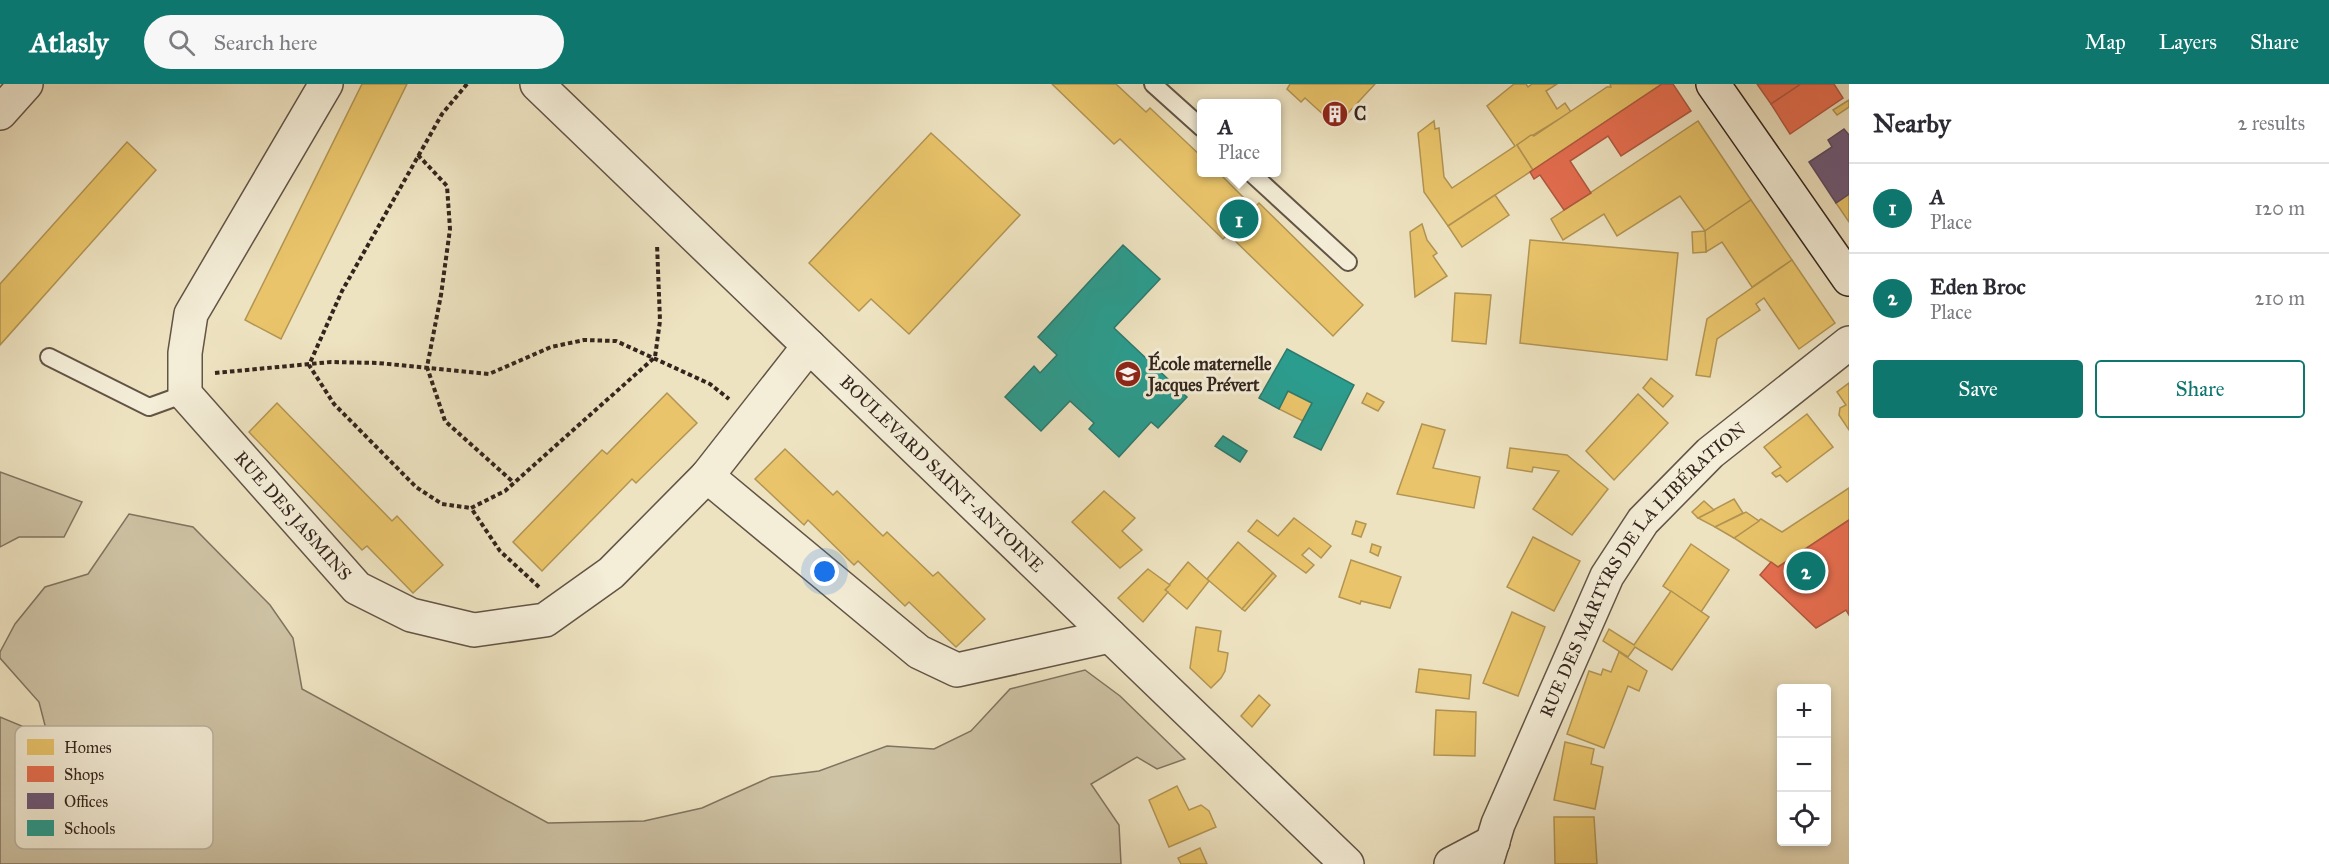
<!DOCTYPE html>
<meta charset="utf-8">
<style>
:root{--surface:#fff;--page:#f7f7f7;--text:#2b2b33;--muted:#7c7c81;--line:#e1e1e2;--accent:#0f766e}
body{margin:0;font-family:"IM FELL Great Primer",serif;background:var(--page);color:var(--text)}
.controls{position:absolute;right:18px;bottom:18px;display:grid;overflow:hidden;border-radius:6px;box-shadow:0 3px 9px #0003}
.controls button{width:54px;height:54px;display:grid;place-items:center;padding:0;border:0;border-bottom:2px solid var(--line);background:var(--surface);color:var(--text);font:30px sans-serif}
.you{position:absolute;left:825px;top:488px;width:21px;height:21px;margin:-15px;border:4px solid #fff;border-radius:50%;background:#1a73e8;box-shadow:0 0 0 9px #1a73e833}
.badge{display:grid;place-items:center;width:39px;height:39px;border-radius:50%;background:var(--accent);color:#fff;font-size:20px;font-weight:700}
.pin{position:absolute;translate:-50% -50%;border:3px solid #fff;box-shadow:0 2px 6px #0006}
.popup{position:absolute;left:1197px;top:15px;width:84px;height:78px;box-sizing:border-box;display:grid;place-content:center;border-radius:6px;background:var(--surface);filter:drop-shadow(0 2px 4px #0005);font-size:20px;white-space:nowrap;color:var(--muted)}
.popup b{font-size:22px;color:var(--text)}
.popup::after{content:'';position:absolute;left:50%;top:100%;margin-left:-12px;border:12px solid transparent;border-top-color:var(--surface)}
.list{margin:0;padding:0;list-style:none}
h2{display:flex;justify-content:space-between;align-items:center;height:78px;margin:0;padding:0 24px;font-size:26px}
h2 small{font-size:20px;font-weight:400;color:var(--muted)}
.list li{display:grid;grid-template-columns:39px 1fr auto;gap:18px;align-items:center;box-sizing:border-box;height:90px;padding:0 24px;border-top:2px solid var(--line)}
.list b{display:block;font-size:22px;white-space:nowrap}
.list p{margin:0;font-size:20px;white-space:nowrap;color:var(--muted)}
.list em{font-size:20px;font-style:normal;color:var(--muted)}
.actions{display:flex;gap:12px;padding:18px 24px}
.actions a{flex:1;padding:14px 0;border:2px solid var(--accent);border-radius:6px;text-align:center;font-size:21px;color:var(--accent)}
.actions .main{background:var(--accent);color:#fff}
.icon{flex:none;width:33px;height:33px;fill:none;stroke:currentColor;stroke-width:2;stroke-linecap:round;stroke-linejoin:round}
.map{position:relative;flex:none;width:1849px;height:780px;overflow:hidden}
header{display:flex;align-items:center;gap:36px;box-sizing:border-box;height:84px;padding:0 30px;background:var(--accent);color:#fff}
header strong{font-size:28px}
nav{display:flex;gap:33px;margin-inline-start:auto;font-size:21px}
.search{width:420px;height:54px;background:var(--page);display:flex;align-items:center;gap:15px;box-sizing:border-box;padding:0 21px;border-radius:33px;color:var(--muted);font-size:22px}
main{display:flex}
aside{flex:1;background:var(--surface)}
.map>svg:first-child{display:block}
.green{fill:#cec3a5;stroke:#807461;stroke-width:1.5}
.homes{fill:#e9c46a;stroke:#b29453;stroke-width:1.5}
.shops{fill:#e76f51;stroke:#b15941;stroke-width:1.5}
.offices{fill:#6d597a;stroke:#5c495e;stroke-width:1.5}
.schools{fill:#2a9d8f;stroke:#2d796d;stroke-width:1.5}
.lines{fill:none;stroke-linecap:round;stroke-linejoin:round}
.service-casing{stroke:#625446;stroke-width:20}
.minor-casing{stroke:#625446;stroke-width:36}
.tertiary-casing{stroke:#625446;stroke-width:36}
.secondary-casing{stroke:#33251d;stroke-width:36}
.path{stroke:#33251d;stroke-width:4;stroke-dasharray:4.5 3;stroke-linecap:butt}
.service{stroke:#f4edd7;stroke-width:16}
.minor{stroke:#f4edd7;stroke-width:33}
.tertiary{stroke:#f4edd7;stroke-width:33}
.secondary{stroke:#f4edd7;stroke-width:33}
.labels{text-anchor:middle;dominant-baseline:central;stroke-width:6;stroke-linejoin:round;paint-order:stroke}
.poi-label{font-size:18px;font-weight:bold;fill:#33251d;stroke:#f4edd7;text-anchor:start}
.street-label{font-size:18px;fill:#33251d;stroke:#f4edd7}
.key{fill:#f4edd7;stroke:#bab19f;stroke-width:1.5}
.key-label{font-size:16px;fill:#33251d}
</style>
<header>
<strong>Atlasly</strong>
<div class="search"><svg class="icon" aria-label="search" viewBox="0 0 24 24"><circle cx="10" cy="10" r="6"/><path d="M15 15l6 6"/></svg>Search here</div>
<nav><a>Map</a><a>Layers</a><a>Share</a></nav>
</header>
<main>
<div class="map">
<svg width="1849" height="780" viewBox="0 0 1849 780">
<rect width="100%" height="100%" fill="#eee3c1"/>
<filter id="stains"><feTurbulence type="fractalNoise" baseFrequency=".00333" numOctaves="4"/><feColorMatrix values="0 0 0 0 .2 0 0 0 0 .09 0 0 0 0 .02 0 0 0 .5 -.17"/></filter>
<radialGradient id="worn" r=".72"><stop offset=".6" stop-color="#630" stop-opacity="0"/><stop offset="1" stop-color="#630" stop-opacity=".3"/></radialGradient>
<!-- green -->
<g class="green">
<path d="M0 388 82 418 64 453H19L0 463Z"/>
<path d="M129 430 193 443 270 521 293 554 302 605 548 739 644 737 702 724 771 693 819 687 887 662 934 665 971 647 1010 605 1085 586 1120 612 1185 675 1157 685 1137 673 1091 700 1119 741 1121 780H0V633L48 653 39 618 0 574V568L15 540 45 503 88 490Z"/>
</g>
<!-- homes -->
<g class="homes">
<path d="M362 0H407L281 255 245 236Z"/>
<path d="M1052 0H1116L1146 28 1150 24 1202 73V88H1218L1254 124 1259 119 1363 221 1333 252 1228 150 1223 155 1120 55 1114 60Z"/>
<path d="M1290 0H1375L1336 42 1305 14 1301 18 1287 5Z"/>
<path d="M1514 0H1526L1528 3 1532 0H1557L1546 7 1557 25 1565 19 1571 28 1517 61 1533 86 1448 142 1424 108 1418 49 1434 37 1435 45 1439 44 1444 93 1452 104 1515 62 1487 22Z"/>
<path d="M1610 0H1662L1533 86 1517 61 1531 51 1534 52 1607 3H1611Z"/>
<path d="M1849 16V23L1837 31 1833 26Z"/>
<path d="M1698 37 1751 116 1705 147 1680 112 1617 152 1604 130 1563 156 1551 135Z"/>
<path d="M931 49 1020 131 909 250 871 215 859 227 809 179Z"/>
<path d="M127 58 156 86 0 261V200Z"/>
<path d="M1849 110V138L1836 119Z"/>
<path d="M1495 111 1509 131 1462 163 1448 142Z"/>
<path d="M1751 116 1792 176 1752 203 1722 158 1706 168 1705 147Z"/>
<path d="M1422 140 1427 156 1437 169 1433 172 1447 192 1415 213 1410 148Z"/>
<path d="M1705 147 1706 168 1693 169 1692 148Z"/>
<path d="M1530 156 1678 169 1667 276 1520 259Z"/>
<path d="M1792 176 1835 239 1799 265 1764 214 1756 220 1760 226 1717 255 1710 293 1696 291 1707 235Z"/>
<path d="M1455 209 1491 211 1486 260 1452 257Z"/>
<path d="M1651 294 1673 312 1663 323 1643 304Z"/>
<path d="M1849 299V346L1839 331 1840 324 1846 321 1837 308Z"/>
<path d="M1288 307 1312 319 1303 337 1279 325Z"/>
<path d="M667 309 697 339 636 399 632 395 542 487 513 458 602 366 607 370Z"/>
<path d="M1367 309 1384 318 1378 327 1362 319Z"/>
<path d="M1638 310 1668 339 1614 396 1586 367Z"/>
<path d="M277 319 392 437 397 432 443 481 413 509 367 462 362 466 249 348Z"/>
<path d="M1807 330 1833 363 1787 398 1780 391 1776 393 1772 389 1781 383 1764 363Z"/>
<path d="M1422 340 1445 346 1433 384 1480 393 1474 424 1397 410Z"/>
<path d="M1510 364 1567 371 1608 405 1572 451 1533 425 1559 387 1533 383 1532 388 1507 384Z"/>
<path d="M785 365 833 411 837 407 883 452 887 448 933 492 938 488 985 535 956 563 909 518 905 522 858 477 854 481 808 436 804 441 755 395Z"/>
<path d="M1849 404V436L1778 483 1734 454 1761 435 1782 448Z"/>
<path d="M1104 407 1135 434 1122 447 1142 466 1120 484 1072 438Z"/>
<path d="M1734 415 1743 429 1715 443 1698 434Z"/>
<path d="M1704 417 1714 426 1698 434 1692 428Z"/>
<path d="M1746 428 1759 437 1734 454 1715 443Z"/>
<path d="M1294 434 1331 462 1321 474 1309 464 1302 471 1314 481 1306 489 1248 447 1257 436 1278 452Z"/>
<path d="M1356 437 1366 440 1361 453 1352 450Z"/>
<path d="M1533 453 1580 477 1554 527 1507 503Z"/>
<path d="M1238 458 1273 489 1242 525 1207 495Z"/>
<path d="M1372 460 1381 463 1378 472 1370 468Z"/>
<path d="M1691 460 1729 486 1701 528 1663 502Z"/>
<path d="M1351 476 1401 493 1390 524 1361 517 1360 520 1339 513Z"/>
<path d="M1188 478 1209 497 1187 525 1165 506Z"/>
<path d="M1148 485 1170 501 1165 506 1168 508 1143 538 1118 514Z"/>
<path d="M1273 489 1276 492 1245 527 1242 525Z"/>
<path d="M1671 507 1709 533 1672 586 1635 563 1628 573 1603 557 1609 545 1634 561Z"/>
<path d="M1512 528 1545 543 1518 612 1483 599Z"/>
<path d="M1196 543 1221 547 1218 567 1228 569 1225 587 1221 594 1211 604 1190 584Z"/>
<path d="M1619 568 1647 587 1639 607 1628 602 1604 664 1567 650 1589 587 1601 591 1603 585 1611 588Z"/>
<path d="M1419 585 1471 591 1469 615 1416 608Z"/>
<path d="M1259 611 1270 621 1252 643 1241 632Z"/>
<path d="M1436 626 1476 628 1475 672 1434 671Z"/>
<path d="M1565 658 1594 665 1591 680 1603 683 1595 725 1554 716Z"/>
<path d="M1177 702 1189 726 1201 721 1209 727 1216 743 1169 763 1149 716Z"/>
<path d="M1554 733H1594L1597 780H1555Z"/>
<path d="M1200 764 1207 780H1181L1178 774Z"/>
</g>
<!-- shops -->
<g class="shops">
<path d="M1662 0H1673L1691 27 1621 72 1608 52 1570 77 1591 109 1564 126 1540 91 1534 95 1530 88Z"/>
<path d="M1757 0H1801L1771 20Z"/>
<path d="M1801 0H1834L1843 14 1790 50 1771 20Z"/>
<path d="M1849 436V531L1846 526 1816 544 1760 491 1771 478 1778 483Z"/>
</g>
<!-- offices -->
<path class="offices" d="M1844 45 1849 51V110L1836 119 1809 78 1832 63 1828 56Z"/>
<!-- schools -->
<g class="schools">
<path d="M1123 161 1160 195 1114 244 1187 313 1158 344 1151 338 1119 373 1089 345 1094 339 1070 317 1041 347 1005 313 1034 282 1040 289 1057 271 1038 253Z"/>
<path d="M1287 265 1354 301 1321 366 1294 353 1312 319 1288 307 1279 325 1259 314Z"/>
<path d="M1223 352 1247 367 1240 378 1215 362Z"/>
</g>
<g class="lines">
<defs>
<g id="service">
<path d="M1153 0 1202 44"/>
<path d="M1250 88 1348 178"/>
<path d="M49 273 149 323 185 310"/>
</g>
<g id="minor">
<path id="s1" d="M326 0 191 230 185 269V310L357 504 411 531 474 546 545 536 611 489 707 392 919 568 957 586 1110 552"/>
<path d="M0 29 26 0"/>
<path d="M707 392 809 262"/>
<path d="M1451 780 1493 758"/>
<path id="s2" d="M1486 780 1498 740 1607 492 1643 437 1710 369 1849 259"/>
</g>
<g id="tertiary">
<path id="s3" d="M537 0 1347 780"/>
</g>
<path id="secondary" d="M1713 0 1849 195"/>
</defs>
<!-- service casing -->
<use href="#service" class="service-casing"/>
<!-- minor casing -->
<use href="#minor" class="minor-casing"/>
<!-- tertiary casing -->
<use href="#tertiary" class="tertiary-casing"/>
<!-- secondary casing -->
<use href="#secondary" class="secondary-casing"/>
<!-- path -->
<g class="path">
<path d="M467 0 442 30 342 207 309 281 334 320 416 403 442 420 471 424"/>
<path d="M418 71 447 102 450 145 441 211 427 283 445 337 514 399"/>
<path d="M215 289 331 278 378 279 489 290 551 263 584 256 616 257 710 300 729 315"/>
<path d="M539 503 500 467 471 424 505 407 655 273 660 237 657 160"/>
</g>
<!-- service -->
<use href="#service" class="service"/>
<!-- minor -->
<use href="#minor" class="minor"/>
<!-- tertiary -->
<use href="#tertiary" class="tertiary"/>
<!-- secondary -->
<use href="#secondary" class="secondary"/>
</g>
<!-- icons -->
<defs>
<symbol id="building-disc" viewBox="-11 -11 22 22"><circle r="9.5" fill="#8f2418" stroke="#f4edd7"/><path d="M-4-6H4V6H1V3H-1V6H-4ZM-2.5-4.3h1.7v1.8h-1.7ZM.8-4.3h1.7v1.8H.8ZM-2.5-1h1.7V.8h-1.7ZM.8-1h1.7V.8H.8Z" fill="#fff"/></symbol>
<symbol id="school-disc" viewBox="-11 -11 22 22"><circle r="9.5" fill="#8f2418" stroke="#f4edd7"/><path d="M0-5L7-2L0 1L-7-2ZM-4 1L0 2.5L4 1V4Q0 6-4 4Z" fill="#fff"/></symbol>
</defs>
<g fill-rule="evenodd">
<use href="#building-disc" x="1320" y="15" width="30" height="30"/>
<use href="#school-disc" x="1113" y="275" width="30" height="30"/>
</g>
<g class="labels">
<!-- poi labels -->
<g class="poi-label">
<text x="1354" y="30">C</text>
<text x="1148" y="280">École maternelle<tspan x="1148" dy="21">Jacques Prévert</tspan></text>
</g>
<!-- street labels -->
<g class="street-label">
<text stroke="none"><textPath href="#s3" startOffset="562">BOULEVARD SAINT-ANTOINE</textPath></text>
<text stroke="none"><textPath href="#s1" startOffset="510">RUE DES JASMINS</textPath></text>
<text stroke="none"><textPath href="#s2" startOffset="338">RUE DES MARTYRS DE LA LIBÉRATION</textPath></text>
</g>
</g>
<!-- legend -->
<rect x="15" y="642" width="198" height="123" rx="9" class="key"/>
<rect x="27" y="655" width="27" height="16" fill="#e9c46a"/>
<rect x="27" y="682" width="27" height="16" fill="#e76f51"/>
<rect x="27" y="709" width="27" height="16" fill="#6d597a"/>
<rect x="27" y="736" width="27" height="16" fill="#2a9d8f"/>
<g class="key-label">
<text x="64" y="669">Homes</text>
<text x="64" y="696">Shops</text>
<text x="64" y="723">Offices</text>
<text x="64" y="750">Schools</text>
</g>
<rect width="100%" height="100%" filter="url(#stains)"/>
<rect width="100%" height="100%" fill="url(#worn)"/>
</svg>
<div class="controls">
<button>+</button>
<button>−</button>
<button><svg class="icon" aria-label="locate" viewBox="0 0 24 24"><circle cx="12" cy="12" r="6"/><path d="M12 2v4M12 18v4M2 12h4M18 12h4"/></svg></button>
</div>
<div class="you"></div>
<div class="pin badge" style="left:1239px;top:135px">1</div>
<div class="popup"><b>A</b>Place</div>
<div class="pin badge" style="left:1806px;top:487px">2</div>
</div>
<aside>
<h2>Nearby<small>2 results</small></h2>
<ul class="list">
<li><span class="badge">1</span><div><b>A</b><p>Place</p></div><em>120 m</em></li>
<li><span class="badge">2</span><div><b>Eden Broc</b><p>Place</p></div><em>210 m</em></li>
</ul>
<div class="actions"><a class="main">Save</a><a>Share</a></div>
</aside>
</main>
